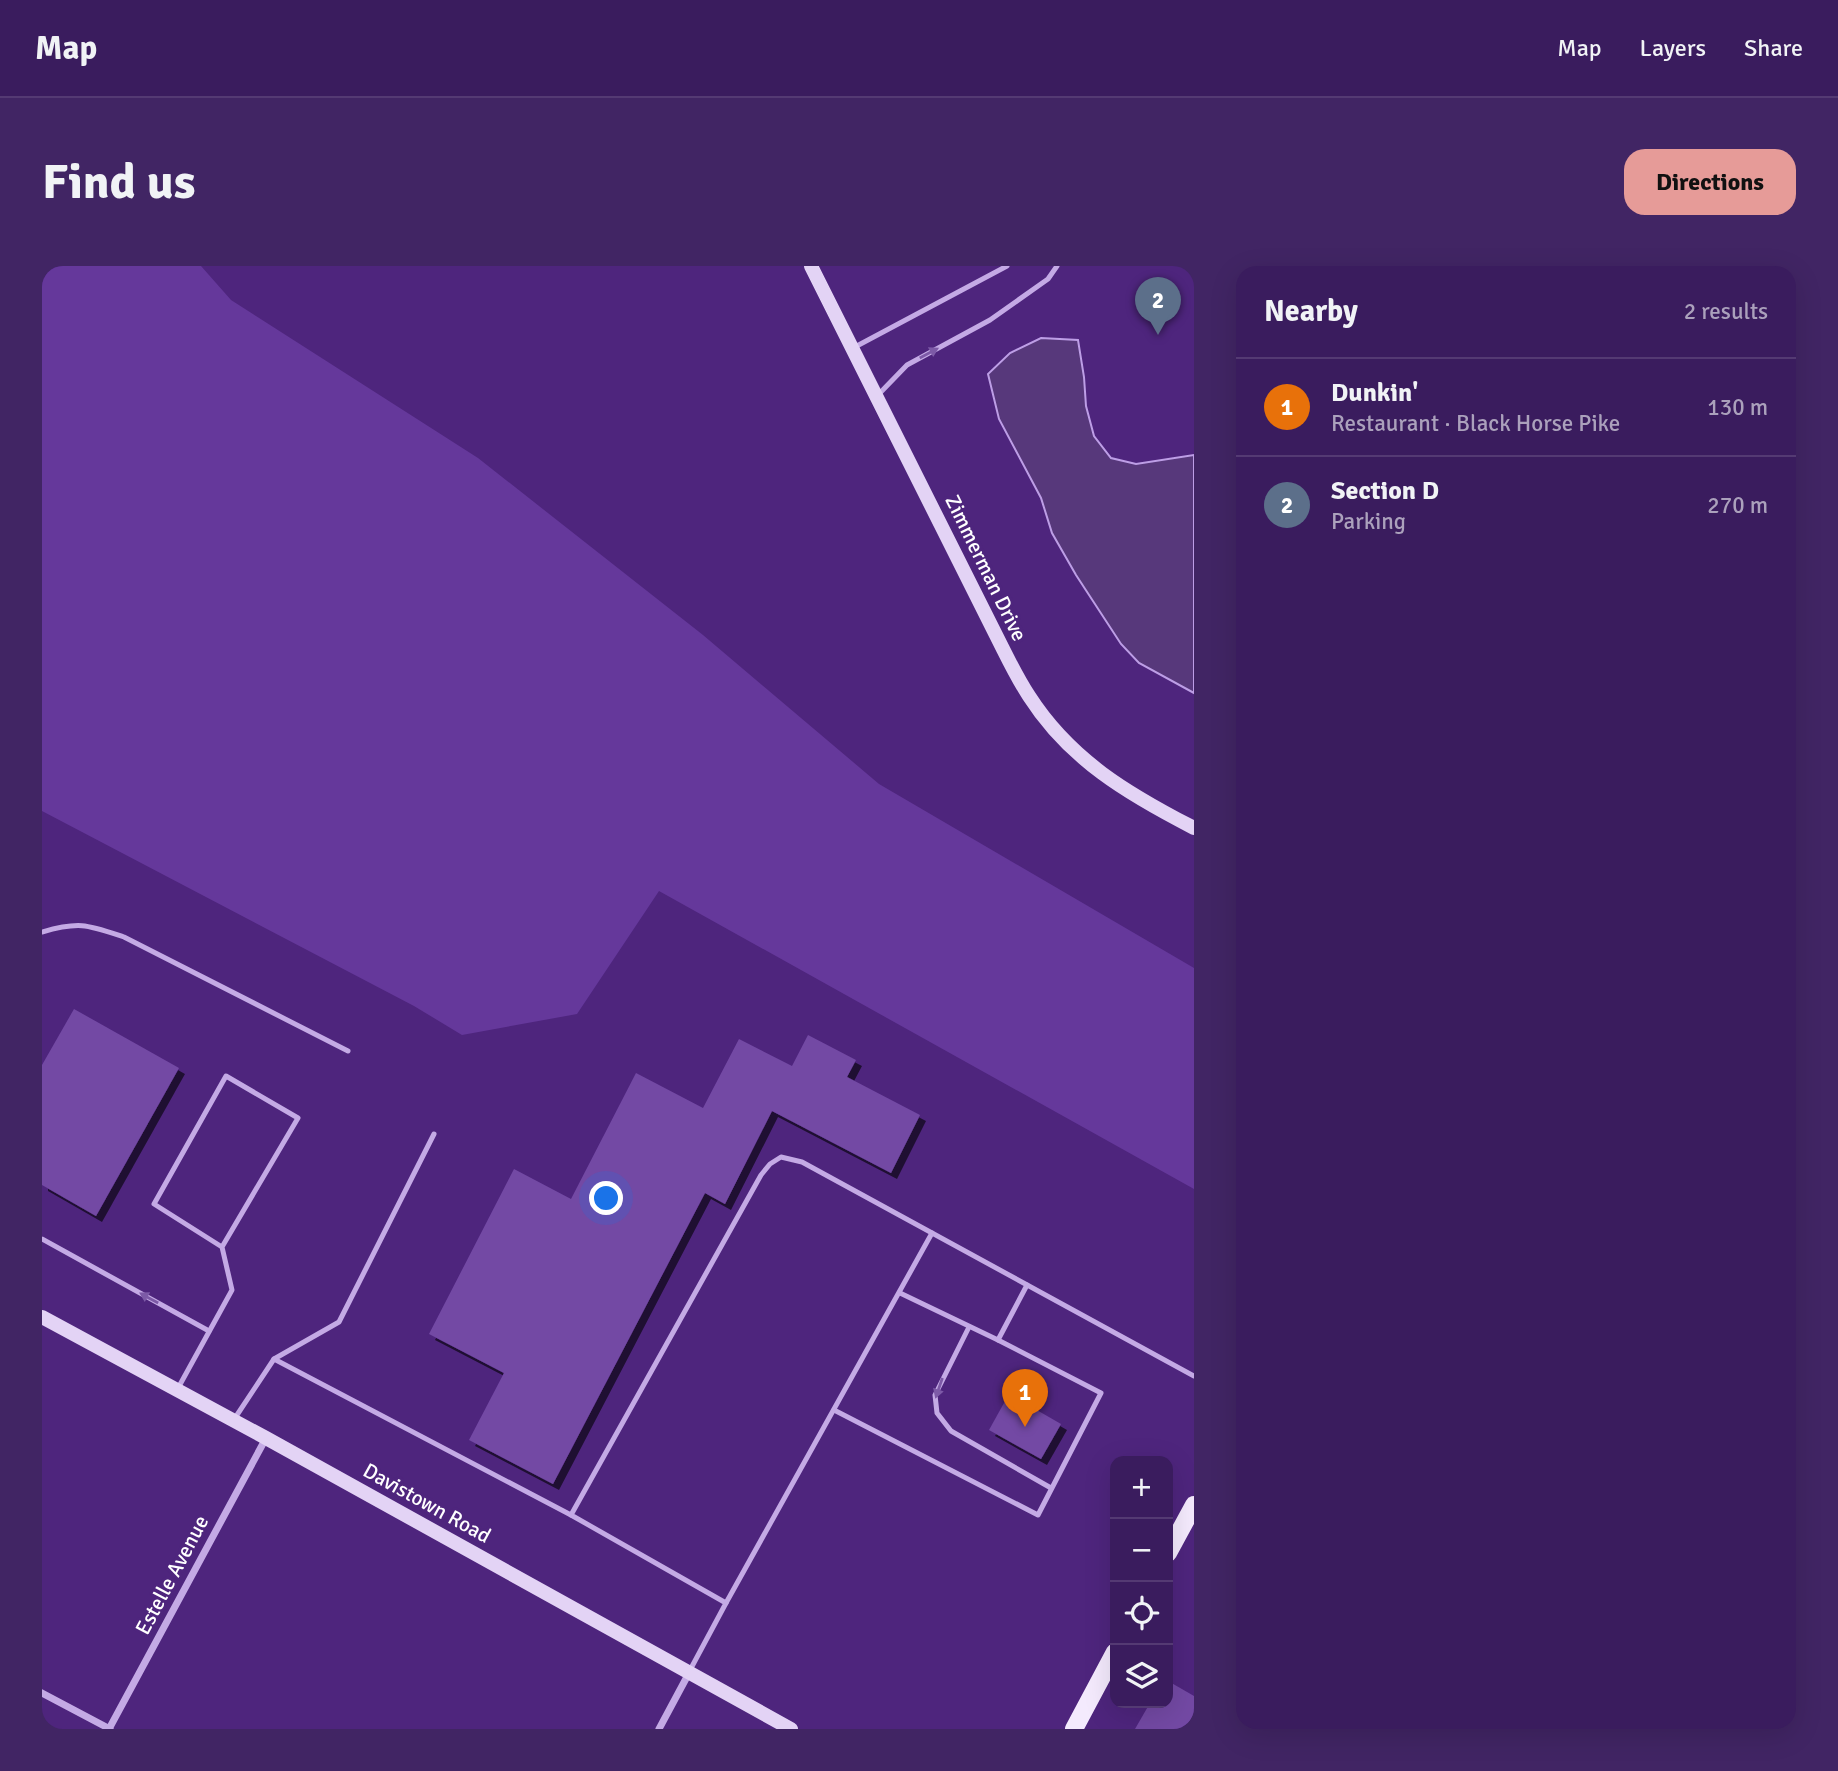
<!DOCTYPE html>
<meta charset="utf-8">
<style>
:root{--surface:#3a1c5e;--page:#412564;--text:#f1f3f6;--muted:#aba1bc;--line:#543a73;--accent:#e69b98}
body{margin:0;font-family:Signika,sans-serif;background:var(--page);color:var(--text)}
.controls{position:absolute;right:21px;bottom:21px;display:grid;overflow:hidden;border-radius:14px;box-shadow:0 7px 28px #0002}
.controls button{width:63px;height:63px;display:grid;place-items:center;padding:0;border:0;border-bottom:2px solid var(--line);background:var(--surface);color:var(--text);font:35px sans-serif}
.you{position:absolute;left:565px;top:933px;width:24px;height:24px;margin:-18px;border:5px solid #fff;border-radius:50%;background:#1a73e8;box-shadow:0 0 0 10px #1a73e833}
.badge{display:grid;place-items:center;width:46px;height:46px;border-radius:50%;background:var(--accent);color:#fff;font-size:23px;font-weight:700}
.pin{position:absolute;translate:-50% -58px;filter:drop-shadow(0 2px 4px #0008)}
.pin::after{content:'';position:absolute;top:37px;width:24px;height:21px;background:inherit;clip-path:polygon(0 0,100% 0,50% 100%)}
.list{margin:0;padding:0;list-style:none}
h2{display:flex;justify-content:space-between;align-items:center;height:91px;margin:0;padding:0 28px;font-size:30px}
h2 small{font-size:23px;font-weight:400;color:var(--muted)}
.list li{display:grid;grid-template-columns:46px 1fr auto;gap:21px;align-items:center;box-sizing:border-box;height:98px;padding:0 28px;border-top:2px solid var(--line)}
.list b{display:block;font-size:26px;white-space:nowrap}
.list p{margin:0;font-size:23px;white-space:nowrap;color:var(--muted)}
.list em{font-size:23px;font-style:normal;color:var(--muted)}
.icon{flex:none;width:38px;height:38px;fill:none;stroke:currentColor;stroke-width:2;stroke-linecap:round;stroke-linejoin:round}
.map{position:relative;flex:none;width:1152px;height:1463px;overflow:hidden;border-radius:21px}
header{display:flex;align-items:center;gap:42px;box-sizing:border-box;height:98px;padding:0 35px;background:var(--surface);border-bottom:2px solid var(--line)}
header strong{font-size:33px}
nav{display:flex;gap:38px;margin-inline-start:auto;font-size:24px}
.intro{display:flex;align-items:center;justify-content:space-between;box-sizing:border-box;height:168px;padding:0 42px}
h1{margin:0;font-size:49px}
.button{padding:18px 32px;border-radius:21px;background:var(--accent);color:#111;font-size:24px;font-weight:700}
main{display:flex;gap:42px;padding:0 42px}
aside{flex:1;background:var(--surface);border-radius:21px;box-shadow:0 7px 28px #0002}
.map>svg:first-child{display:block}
.green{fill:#65389b}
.water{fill:#57387b;stroke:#bd9ee6;stroke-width:2}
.building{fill:#7349a4;filter:url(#shadow)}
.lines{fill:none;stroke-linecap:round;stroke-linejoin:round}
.lane{stroke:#c4aae5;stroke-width:5}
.street{stroke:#c4aae5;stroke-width:7}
.secondary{stroke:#e3d3f5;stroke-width:14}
.primary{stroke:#f4eafd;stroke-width:18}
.oneway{fill:#7d5aa7}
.labels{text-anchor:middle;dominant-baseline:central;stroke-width:6;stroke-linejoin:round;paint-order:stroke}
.street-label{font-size:21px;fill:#fff;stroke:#4e257d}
</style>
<header>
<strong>Map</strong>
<nav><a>Map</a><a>Layers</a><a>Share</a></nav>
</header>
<div class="intro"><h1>Find us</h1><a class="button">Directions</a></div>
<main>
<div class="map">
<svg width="1152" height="1463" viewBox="0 0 1152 1463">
<defs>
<filter id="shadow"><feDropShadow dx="6" dy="6" stdDeviation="0" flood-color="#0009"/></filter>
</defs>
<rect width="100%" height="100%" fill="#4e257d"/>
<!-- green -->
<path class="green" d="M0 0H159L189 34 436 192 661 369 837 518 1152 702V923L617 625 535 748 420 769 372 740 0 545Z"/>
<!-- water -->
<path class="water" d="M999 72 1036 74 1042 111 1044 140 1052 170 1069 192 1094 198 1152 189V427L1097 397 1079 378 1034 309 1010 267 999 232 957 153 946 108 968 87Z"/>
<!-- building -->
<g class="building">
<path d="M32 743 137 802 54 950 0 919V799Z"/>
<path d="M766 769 814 794 805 811 878 849 849 907 730 845 683 938 663 927 511 1218 427 1174 462 1107 387 1068 472 903 529 933 594 807 661 842 697 773 750 800Z"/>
<path d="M967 1128 1019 1158 999 1193 947 1164Z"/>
<path d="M1126 1415 1152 1430V1448L1143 1463H1093L1108 1437H1126Z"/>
</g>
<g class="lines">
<!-- lane -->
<g class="lane">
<path d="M811 82 965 0"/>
<path d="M835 130 865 99 948 54 1006 13 1015 0"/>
<path d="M0 666C38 655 46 659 82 671L306 785"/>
<path d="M0 973 167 1065"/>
<path d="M858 1027 956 1074"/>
<path d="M927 1061 893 1129 895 1147 909 1165 1009 1222"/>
<path d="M232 1093 297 1056 392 868"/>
<path d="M135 1124 190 1024 180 981 112 938 184 810 256 852 180 981"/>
<path d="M792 1144 996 1249 1059 1127 956 1074 985 1019"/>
<path d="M193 1152 232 1093 529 1249"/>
<path d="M684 1337 890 967"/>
<path d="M647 1406 684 1337 529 1249 719 909 728 898 739 891 760 896 1152 1110"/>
</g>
<!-- street -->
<g class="street">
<path d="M0 1427 68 1463"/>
<path d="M67 1463 224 1172"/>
<path d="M617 1463 647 1407"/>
</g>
<!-- secondary -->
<g class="secondary">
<path d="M769 0 961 383C969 399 977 415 987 430 1028 494 1086 528 1152 562"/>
<path d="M0 1051 224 1172 749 1463"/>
</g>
<!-- primary -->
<g class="primary">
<path d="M1126 1287 1152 1239"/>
<path d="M1032 1463 1073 1386"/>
</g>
</g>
<!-- one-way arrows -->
<defs><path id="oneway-solid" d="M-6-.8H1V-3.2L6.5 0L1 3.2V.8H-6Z" transform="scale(1.75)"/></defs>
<g class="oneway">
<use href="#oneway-solid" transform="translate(887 87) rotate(-28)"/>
<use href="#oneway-solid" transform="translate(107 1032) rotate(-151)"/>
<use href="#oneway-solid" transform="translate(897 1122) rotate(109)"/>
</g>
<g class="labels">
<!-- street labels -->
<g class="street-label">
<text transform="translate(944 302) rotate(64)">Zimmerman Drive</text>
<text transform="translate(385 1237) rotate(29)">Davistown Road</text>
<text transform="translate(130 1309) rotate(-62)">Estelle Avenue</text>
</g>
</g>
</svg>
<div class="controls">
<button>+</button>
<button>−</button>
<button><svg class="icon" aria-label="locate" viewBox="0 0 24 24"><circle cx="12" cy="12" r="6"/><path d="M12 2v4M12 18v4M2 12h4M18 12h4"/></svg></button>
<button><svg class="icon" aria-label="layers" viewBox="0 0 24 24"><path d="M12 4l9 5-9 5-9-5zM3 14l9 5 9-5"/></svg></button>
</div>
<div class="you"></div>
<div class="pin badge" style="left:983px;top:1161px;background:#e8710a">1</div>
<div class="pin badge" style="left:1116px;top:69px;background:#5c6f8a">2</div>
</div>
<aside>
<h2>Nearby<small>2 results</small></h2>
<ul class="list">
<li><span class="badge" style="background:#e8710a">1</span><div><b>Dunkin'</b><p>Restaurant · Black Horse Pike</p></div><em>130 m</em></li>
<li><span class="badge" style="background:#5c6f8a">2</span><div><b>Section D</b><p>Parking</p></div><em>270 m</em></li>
</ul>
</aside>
</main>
